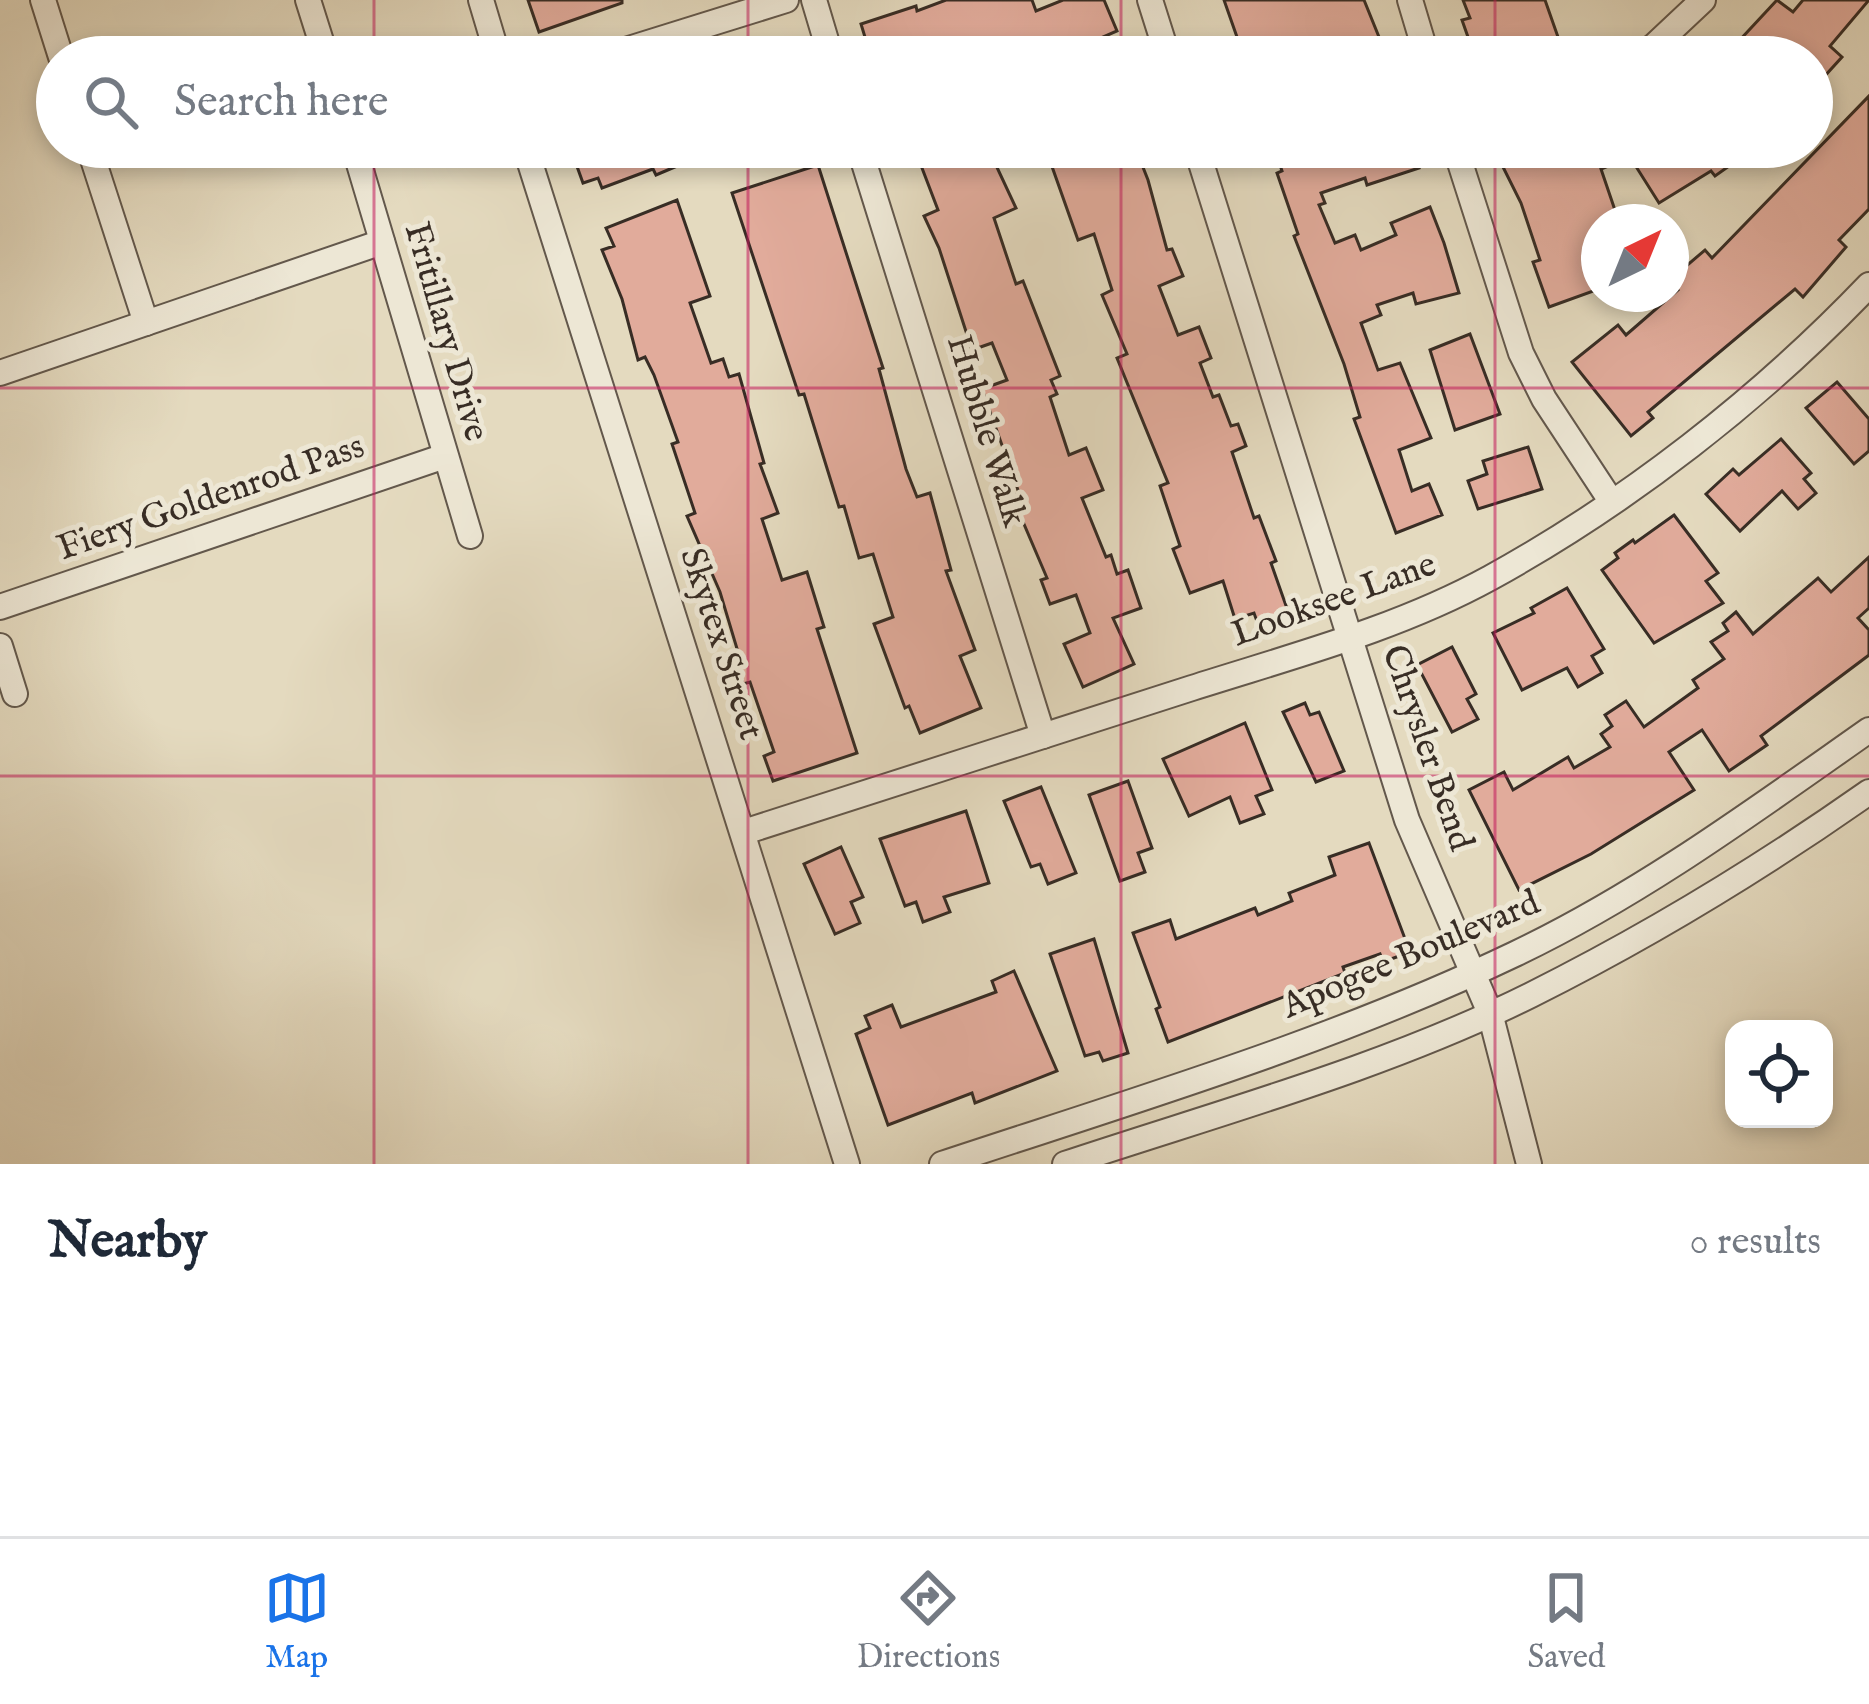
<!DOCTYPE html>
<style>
:root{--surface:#fff;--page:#f6f6f7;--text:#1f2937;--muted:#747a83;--line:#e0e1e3;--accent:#1a73e8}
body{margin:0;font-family:"IM FELL English",serif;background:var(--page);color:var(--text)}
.controls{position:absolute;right:36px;bottom:36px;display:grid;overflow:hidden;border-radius:24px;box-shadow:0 6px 18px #0003}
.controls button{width:108px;height:108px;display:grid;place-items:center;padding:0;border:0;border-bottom:3px solid var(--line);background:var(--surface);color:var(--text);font:60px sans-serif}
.compass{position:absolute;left:1581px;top:204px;width:108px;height:108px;border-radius:50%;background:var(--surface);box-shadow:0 6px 18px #0003;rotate:43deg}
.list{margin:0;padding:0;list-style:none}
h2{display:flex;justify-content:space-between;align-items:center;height:156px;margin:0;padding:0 48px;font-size:51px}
h2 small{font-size:39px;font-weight:400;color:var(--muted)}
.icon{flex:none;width:66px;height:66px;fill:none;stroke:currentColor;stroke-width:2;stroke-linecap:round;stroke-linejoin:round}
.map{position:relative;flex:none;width:1869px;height:1164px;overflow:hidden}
.search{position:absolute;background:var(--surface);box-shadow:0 6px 18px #0003;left:36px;right:36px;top:36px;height:132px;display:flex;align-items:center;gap:30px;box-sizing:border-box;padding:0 42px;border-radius:66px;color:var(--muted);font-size:45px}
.sheet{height:372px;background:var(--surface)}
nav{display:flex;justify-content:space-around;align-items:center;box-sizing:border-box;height:168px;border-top:3px solid var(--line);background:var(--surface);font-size:33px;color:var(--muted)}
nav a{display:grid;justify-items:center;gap:6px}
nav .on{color:var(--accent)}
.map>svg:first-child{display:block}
.building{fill:#e1ab9b;stroke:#382d25;stroke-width:3}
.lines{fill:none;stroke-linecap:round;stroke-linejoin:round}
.minor-casing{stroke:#63584c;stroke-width:28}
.minor{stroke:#ede7d5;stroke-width:24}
.grid{fill:none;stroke:#c2185b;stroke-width:3;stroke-opacity:0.55}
.labels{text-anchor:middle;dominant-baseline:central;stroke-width:10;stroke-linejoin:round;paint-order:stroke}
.street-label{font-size:36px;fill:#382d25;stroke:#ede7d5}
</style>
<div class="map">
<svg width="1869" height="1164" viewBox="0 0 1869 1164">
<rect width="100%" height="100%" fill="#e4dabf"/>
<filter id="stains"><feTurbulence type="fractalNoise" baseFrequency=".00167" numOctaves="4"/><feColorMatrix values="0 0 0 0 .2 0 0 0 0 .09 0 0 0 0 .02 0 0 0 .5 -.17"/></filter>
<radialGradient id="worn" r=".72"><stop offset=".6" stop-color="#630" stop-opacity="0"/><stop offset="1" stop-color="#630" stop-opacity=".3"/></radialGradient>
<!-- building -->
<g class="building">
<path d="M528 0H622V3L539 32Z"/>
<path d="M946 0H1032L1036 11 1063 0H1104L1117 31 1096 40 1098 45 1069 57H1062L1057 45 1029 57H1007L1000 40 958 57H871L861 24 916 6 917 11Z"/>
<path d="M1224 0H1364L1381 42 1351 55 1345 41 1305 57H1244Z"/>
<path d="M1463 0H1545L1558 37 1500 57H1475L1462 20 1470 18Z"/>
<path d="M1777 0 1793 12 1803 0H1869L1830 46 1842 57 1812 90V57H1724Z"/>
<path d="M1869 96V209L1839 240 1846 247 1803 297 1795 289 1648 412 1653 418 1631 436 1572 362 1618 325 1626 335 1678 290 1671 279 1705 250 1712 258Z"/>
<path d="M570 147H722L656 175 653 169 602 188 598 178 583 183Z"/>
<path d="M914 147H1027L994 161 1016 208 994 218 1016 284 1023 281 1060 376 1051 380 1057 394 1050 397 1069 455 1086 448 1103 490 1082 498 1106 557 1111 555 1117 574 1128 570 1141 608 1113 618 1134 664 1083 687 1064 644 1090 633 1076 595 1050 604 1041 580 1047 578 1012 496 1019 493 982 389 1007 380 992 343 972 350 939 248 924 216 938 210Z"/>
<path d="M1077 147H1135L1148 180 1167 250 1172 249 1183 276 1159 286 1178 335 1199 327 1211 358 1200 363 1213 397 1219 395 1231 426 1238 424 1246 446 1232 452 1254 518 1259 516 1276 561 1271 563 1290 617 1259 627 1254 613 1235 619 1223 581 1190 593 1173 549 1180 546 1160 486 1168 483 1117 358 1127 354 1102 295 1112 290 1094 234 1078 240 1049 158Z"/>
<path d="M1274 147H1412L1419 168 1367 185 1365 178 1321 193 1325 203 1319 205 1335 243 1355 235 1361 250 1396 235 1391 223 1430 207 1444 243 1459 293 1416 304 1413 293 1377 305 1381 315 1361 323 1378 370 1400 363 1431 438 1399 450 1412 491 1429 484 1442 515 1396 533 1354 419 1360 417 1344 364 1294 236 1298 234 1277 173 1282 171Z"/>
<path d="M1533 147H1756L1715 176 1711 171 1659 203 1630 157 1601 169 1619 222H1599V289L1549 307 1533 262 1540 260 1521 203 1500 161Z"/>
<path d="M818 165 883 368 879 369 906 469 917 497 930 493 951 570 946 571 975 650 960 656 981 708 920 733 909 706 905 708 874 624 893 617 873 554 859 558 844 506 839 507 804 394 799 395 732 193Z"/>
<path d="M677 200 710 296 690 303 711 363 723 359 729 377 739 374 764 463 760 464 778 513 762 519 782 580 807 572 824 627 817 629 857 753 773 781 764 756 774 752 750 682 743 684 737 664 741 662 720 592 687 516 695 513 672 444 678 442 654 375 645 357 638 360 622 299 602 250 614 246 606 228Z"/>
<path d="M1470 334 1500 414 1455 430 1430 350Z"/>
<path d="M1837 382 1869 419V451L1854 464 1806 408Z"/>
<path d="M1781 439 1811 473 1804 479 1816 493 1798 509 1782 491 1740 531 1706 494 1733 469 1739 475Z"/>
<path d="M1528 447 1542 489 1478 509 1468 481 1487 474 1483 461Z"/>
<path d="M1674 515 1718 573 1706 581 1723 603 1654 643 1602 570 1618 558 1615 553 1633 540 1635 543Z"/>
<path d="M1869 557V608L1858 618 1869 630V655L1761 736 1767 745 1729 771 1702 730 1669 752 1694 790 1591 854 1519 890 1469 790 1504 772 1513 790 1568 757 1574 768 1610 747 1601 734 1612 726 1605 715 1626 701 1644 727 1698 688 1693 680 1724 659 1711 642 1728 631 1723 623 1736 612 1753 634 1818 578 1831 592Z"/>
<path d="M1567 588 1604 649 1592 656 1602 673 1578 687 1567 668 1522 690 1493 633 1534 613 1531 608Z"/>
<path d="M1452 647 1476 694 1467 699 1478 719 1452 732 1417 665Z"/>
<path d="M1305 703 1310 715 1319 712 1344 771 1316 782 1283 712Z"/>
<path d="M1245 723 1272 790 1256 796 1264 814 1240 823 1230 797 1189 816 1163 759Z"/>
<path d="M1128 781 1152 848 1138 853 1145 872 1120 881 1089 795Z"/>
<path d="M1041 787 1076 873 1048 884 1040 864 1031 867 1004 801Z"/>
<path d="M966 811 989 883 944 897 950 912 923 922 916 902 905 906 880 839Z"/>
<path d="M1369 843 1410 952 1383 962 1380 954 1343 967 1345 973 1168 1042 1156 1009 1160 1007 1133 933 1170 920 1176 939 1255 908 1258 915 1292 901 1289 893 1335 875 1329 857Z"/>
<path d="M841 847 863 897 851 902 860 923 835 934 804 864Z"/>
<path d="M1094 939 1128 1053 1103 1061 1099 1052 1085 1056 1050 954Z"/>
<path d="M1014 971 1057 1071 975 1103 972 1093 888 1125 856 1034 870 1028 865 1016 892 1005 901 1027 996 992 992 981Z"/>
</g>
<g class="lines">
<defs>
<g id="minor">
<path d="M43 0 61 57"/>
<path d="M308 0 326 57"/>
<path d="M481 0 498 57"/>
<path d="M814 0 831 57"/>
<path d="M1150 0 1168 57"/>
<path d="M1410 0 1427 57"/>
<path d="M603 57 786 0"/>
<path d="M1634 57 1653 47 1703 0"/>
<path d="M89 147 146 323"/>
<path d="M354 147 470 536"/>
<path d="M525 147 847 1164"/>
<path d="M859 147 1043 736"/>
<path d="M1196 147 1407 820 1490 1013 1529 1164"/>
<path d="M1455 147 1521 353 1544 399 1611 501"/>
<path d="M0 373 382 242"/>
<path d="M0 607 445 456"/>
<path d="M0 646 15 694"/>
<path d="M744 832C893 784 1043 736 1192 688 1292 656 1397 629 1490 578 1628 502 1760 399 1869 285"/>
<path d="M942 1164C1135 1100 1331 1042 1515 954 1641 894 1755 810 1869 730"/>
<path d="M1065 1164C1221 1112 1384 1068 1531 995 1649 936 1761 868 1869 792"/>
</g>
</defs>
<!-- minor casing -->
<use href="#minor" class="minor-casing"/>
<!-- minor -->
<use href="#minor" class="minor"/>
</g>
<!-- grid -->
<path class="grid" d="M374 0V57M748 0V57M1121 0V57M1495 0V57M374 147V1164M748 147V1164M1121 147V1164M1495 147V1164M0 388H1869M0 776H1869"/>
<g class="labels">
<!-- street labels -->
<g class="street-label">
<text transform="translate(446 332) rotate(74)">Fritillary Drive</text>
<text transform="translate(986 431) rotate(73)">Hubble Walk</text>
<text transform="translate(211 498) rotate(-19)">Fiery Goldenrod Pass</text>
<text transform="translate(1334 600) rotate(-20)">Looksee Lane</text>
<text transform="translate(721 644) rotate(72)">Skytex Street</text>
<text transform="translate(1427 748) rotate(71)">Chrysler Bend</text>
<text transform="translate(1411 955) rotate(-23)">Apogee Boulevard</text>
</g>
</g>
<rect width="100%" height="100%" filter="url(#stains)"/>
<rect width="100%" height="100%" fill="url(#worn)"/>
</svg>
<div class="controls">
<button><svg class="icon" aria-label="locate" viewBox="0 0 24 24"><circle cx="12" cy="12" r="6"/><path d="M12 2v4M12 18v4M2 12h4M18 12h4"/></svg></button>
</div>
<svg class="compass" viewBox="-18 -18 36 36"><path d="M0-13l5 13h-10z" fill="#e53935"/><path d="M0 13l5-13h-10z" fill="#747a83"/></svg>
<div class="search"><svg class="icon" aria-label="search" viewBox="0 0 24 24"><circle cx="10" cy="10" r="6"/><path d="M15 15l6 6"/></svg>Search here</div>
</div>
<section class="sheet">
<h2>Nearby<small>0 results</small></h2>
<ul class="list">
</ul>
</section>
<nav>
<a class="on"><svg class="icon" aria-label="map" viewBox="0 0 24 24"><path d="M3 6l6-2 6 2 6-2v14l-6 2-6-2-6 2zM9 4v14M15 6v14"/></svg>Map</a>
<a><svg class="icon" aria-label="directions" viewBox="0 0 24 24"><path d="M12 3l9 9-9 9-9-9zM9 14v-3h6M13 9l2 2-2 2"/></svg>Directions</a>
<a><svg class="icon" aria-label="saved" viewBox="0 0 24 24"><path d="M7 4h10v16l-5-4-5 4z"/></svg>Saved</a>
</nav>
